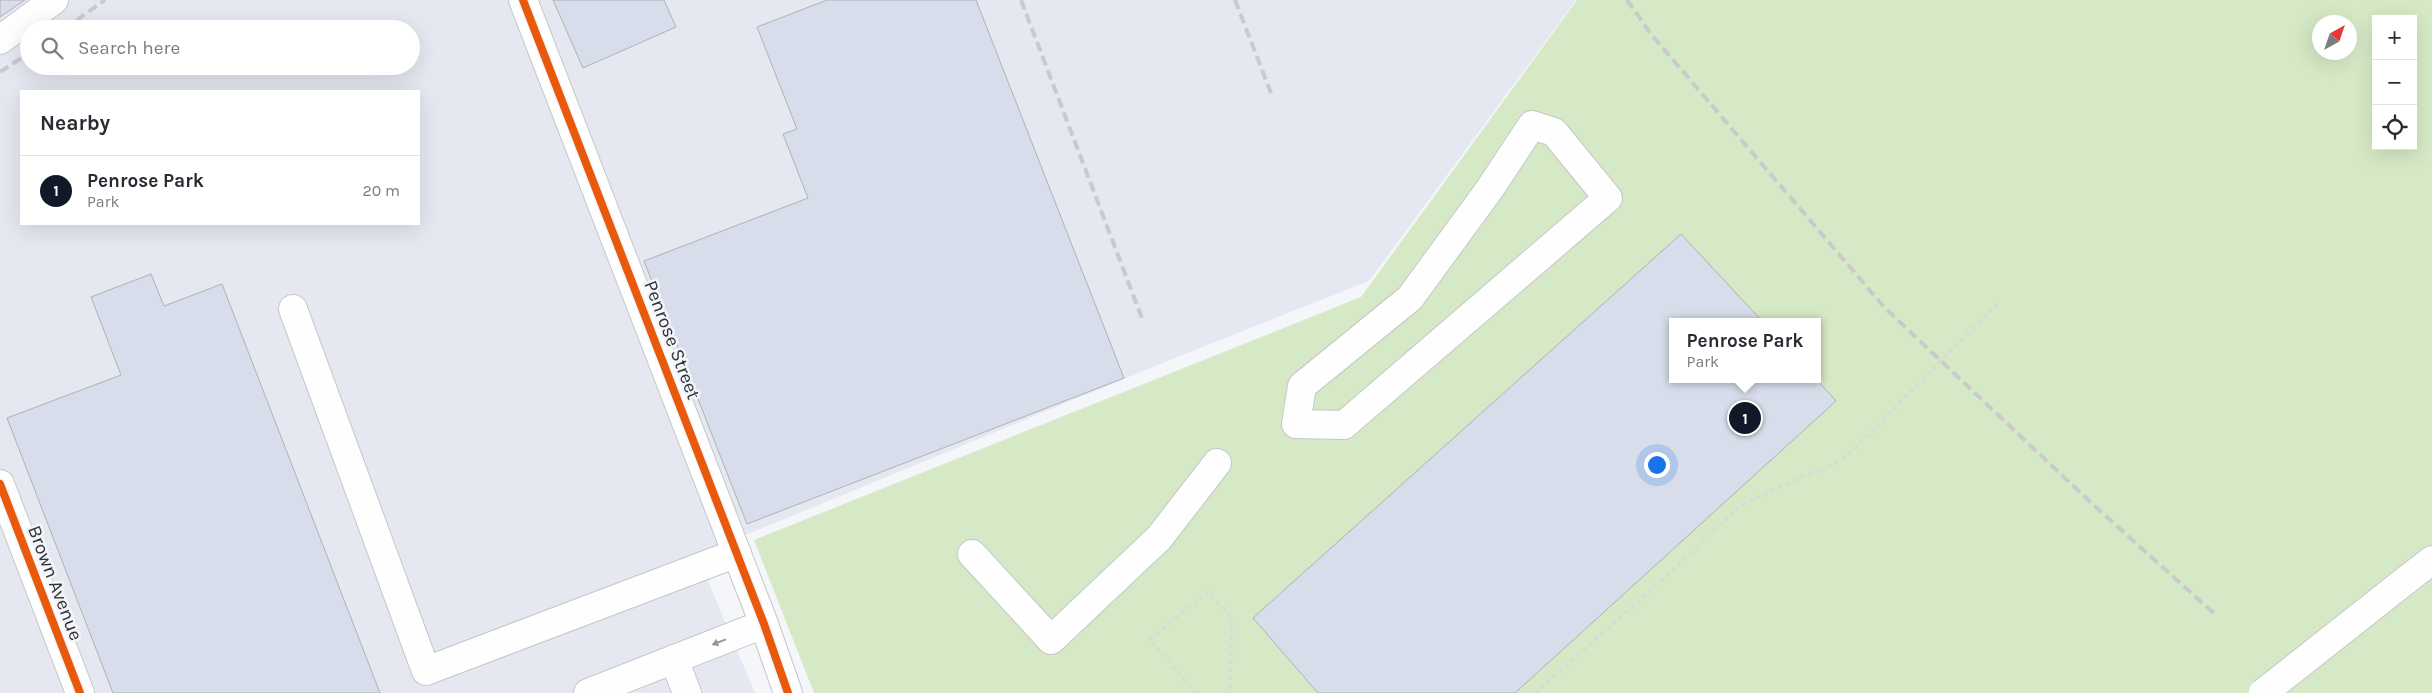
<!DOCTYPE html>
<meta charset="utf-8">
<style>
:root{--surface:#fff;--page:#f7f7f7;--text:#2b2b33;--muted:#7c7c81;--line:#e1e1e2;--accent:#111827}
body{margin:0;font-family:Karla,sans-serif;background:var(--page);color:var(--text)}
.controls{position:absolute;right:15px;top:15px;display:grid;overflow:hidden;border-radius:0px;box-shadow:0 5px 20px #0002}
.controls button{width:45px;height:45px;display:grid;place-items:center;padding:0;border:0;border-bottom:1px solid var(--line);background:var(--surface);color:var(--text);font:25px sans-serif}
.compass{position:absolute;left:2312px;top:15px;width:45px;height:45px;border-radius:50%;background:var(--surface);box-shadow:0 5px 20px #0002;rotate:40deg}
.you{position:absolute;left:1656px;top:464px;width:18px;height:18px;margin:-12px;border:4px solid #fff;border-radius:50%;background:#1a73e8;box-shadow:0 0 0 8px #1a73e833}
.badge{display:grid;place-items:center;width:32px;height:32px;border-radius:50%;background:var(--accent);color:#fff;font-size:16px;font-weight:700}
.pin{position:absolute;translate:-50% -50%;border:2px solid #fff;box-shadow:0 1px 5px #0006}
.popup{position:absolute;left:1669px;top:318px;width:152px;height:65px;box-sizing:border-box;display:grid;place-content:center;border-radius:0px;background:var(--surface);filter:drop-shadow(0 1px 4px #0005);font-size:16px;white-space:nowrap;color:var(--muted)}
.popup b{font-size:19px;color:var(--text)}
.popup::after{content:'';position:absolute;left:50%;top:100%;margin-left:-10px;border:10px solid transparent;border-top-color:var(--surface)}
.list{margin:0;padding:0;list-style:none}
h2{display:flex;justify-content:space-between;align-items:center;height:65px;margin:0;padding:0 20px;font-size:21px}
h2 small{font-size:16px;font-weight:400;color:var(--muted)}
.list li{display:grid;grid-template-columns:32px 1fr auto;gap:15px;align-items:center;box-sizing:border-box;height:70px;padding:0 20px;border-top:1px solid var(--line)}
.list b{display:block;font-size:19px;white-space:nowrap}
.list p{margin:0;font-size:16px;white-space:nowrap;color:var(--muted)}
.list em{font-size:16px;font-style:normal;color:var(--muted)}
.icon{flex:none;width:28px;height:28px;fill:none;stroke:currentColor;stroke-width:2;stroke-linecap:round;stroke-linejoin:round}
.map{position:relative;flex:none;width:2432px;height:693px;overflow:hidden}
.search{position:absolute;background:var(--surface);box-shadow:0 5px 20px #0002;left:20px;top:20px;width:400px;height:55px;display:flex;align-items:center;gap:12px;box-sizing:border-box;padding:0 18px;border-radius:28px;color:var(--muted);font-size:19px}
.panel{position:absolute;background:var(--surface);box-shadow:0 5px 20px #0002;left:20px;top:90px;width:400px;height:135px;border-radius:0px}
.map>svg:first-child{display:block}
.built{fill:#e5e8f0;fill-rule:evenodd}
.green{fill:#d6e9c6;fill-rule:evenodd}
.building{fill:#d7ddea;stroke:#b0b1b4}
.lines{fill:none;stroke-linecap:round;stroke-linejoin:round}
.minor-casing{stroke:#c6c7c9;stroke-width:30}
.major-casing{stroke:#c6c7c9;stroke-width:30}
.path{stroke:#d9d9da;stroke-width:3;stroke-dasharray:4 4;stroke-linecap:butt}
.minor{stroke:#fefefe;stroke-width:28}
.major{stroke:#fefefe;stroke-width:28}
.rail{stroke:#cacaca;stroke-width:4;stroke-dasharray:10 5;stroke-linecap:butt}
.major-bridge-casing{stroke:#c6c7c9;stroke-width:30;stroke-linecap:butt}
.path-bridge{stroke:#d9d9da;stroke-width:3;stroke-dasharray:4 4;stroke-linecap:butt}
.major-bridge{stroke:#fefefe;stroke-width:28}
.cycleway-casing{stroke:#f3f5fb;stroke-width:11}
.cycleway{stroke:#e8590c;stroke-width:8}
.oneway{fill:#989899}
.labels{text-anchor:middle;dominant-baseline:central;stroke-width:5;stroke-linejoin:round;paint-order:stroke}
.street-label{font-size:19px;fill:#313234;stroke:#f3f5fb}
</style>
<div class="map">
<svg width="2432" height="693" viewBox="0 0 2432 693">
<rect width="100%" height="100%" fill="#f5f6f9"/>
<!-- built -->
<path class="built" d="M0 0H1576L1369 281 1180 356 697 555 755 693H0ZM29 29H411V66H29ZM21 91H419V224H21Z"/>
<!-- green -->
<path class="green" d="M1577 0H2432V693H814L754 540 1361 297ZM2376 19H2413V146H2376ZM2320 22H2350V52H2320ZM1672 322H1818V379H1672Z"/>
<!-- building -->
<g class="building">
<path d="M0 0H25L0 17Z"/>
<path d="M553 0H664L676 27 583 68Z"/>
<path d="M827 0H976L1124 378 747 524 644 261 808 198 783 134 797 129 757 27Z"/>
<path d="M1681 234 1763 322H1672V379H1816L1836 401 1515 693H1318L1253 618Z"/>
<path d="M151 274 164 306 222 284 380 693H113L7 418 121 375 91 297Z"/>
</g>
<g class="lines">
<defs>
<g id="minor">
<path d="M523 0 764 624 788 693"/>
<path d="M0 40 54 0"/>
<path d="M1532 125 1554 132 1608 198 1344 425 1296 424 1302 386 1410 298 1489 190Z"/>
<path d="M293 309 426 671 737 553"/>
<path d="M0 484 80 693"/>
<path d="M972 554 1051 640 1159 538 1217 463"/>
<path d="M674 659 687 693"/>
<path d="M588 693 764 624"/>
</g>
<path id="major" d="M2405 581 2432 560"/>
</defs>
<!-- minor casing -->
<use href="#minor" class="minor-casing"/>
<!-- major casing -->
<use href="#major" class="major-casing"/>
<!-- path -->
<g class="path">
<path d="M1196 693 1149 640 1208 592 1232 618 1230 693"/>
<path d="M1535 693 1646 595 1741 505 1801 477 1821 471"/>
</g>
<!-- minor -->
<use href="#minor" class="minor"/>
<!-- major -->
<use href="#major" class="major"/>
<!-- rail -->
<g class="rail">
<path d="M1021 0 1143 321"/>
<path d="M1235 0 1271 93"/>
<path d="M1627 0 1651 34 1884 307 2088 500 2217 616"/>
<path d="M64 29 105 0"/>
<path d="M0 72 29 53"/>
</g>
<defs>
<path id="major-bridge" d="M2263 693 2405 581"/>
</defs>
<!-- major-bridge casing -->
<use href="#major-bridge" class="major-bridge-casing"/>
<!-- path-bridge -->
<path class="path-bridge" d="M1821 471 1847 456 1999 302"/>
<!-- major-bridge -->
<use href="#major-bridge" class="major-bridge"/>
<defs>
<g id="cycleway">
<path d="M523 0 764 624 788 693"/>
<path d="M0 484 80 693"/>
</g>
</defs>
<!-- cycleway casing -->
<use href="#cycleway" class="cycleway-casing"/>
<!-- cycleway -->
<use href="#cycleway" class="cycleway"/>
</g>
<!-- one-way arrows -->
<defs><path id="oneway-solid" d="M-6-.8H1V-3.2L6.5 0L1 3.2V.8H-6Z" transform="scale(1.25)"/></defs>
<use class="oneway" href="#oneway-solid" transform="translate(719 642) rotate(159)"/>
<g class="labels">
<!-- street labels -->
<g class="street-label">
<text transform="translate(672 340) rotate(69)">Penrose Street</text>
<text transform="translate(55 583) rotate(69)">Brown Avenue</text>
</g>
</g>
</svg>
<div class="controls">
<button>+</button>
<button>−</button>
<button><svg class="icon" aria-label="locate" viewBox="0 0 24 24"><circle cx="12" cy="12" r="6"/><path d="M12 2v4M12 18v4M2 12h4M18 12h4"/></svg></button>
</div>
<svg class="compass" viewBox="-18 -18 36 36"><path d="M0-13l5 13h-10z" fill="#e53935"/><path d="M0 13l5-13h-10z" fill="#7c7c81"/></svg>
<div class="you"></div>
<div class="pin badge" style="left:1745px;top:418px">1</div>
<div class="popup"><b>Penrose Park</b>Park</div>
<div class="search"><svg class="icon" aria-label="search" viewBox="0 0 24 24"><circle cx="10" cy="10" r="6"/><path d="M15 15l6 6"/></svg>Search here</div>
<section class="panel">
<h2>Nearby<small></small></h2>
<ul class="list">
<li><span class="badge">1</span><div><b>Penrose Park</b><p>Park</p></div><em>20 m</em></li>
</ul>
</section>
</div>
